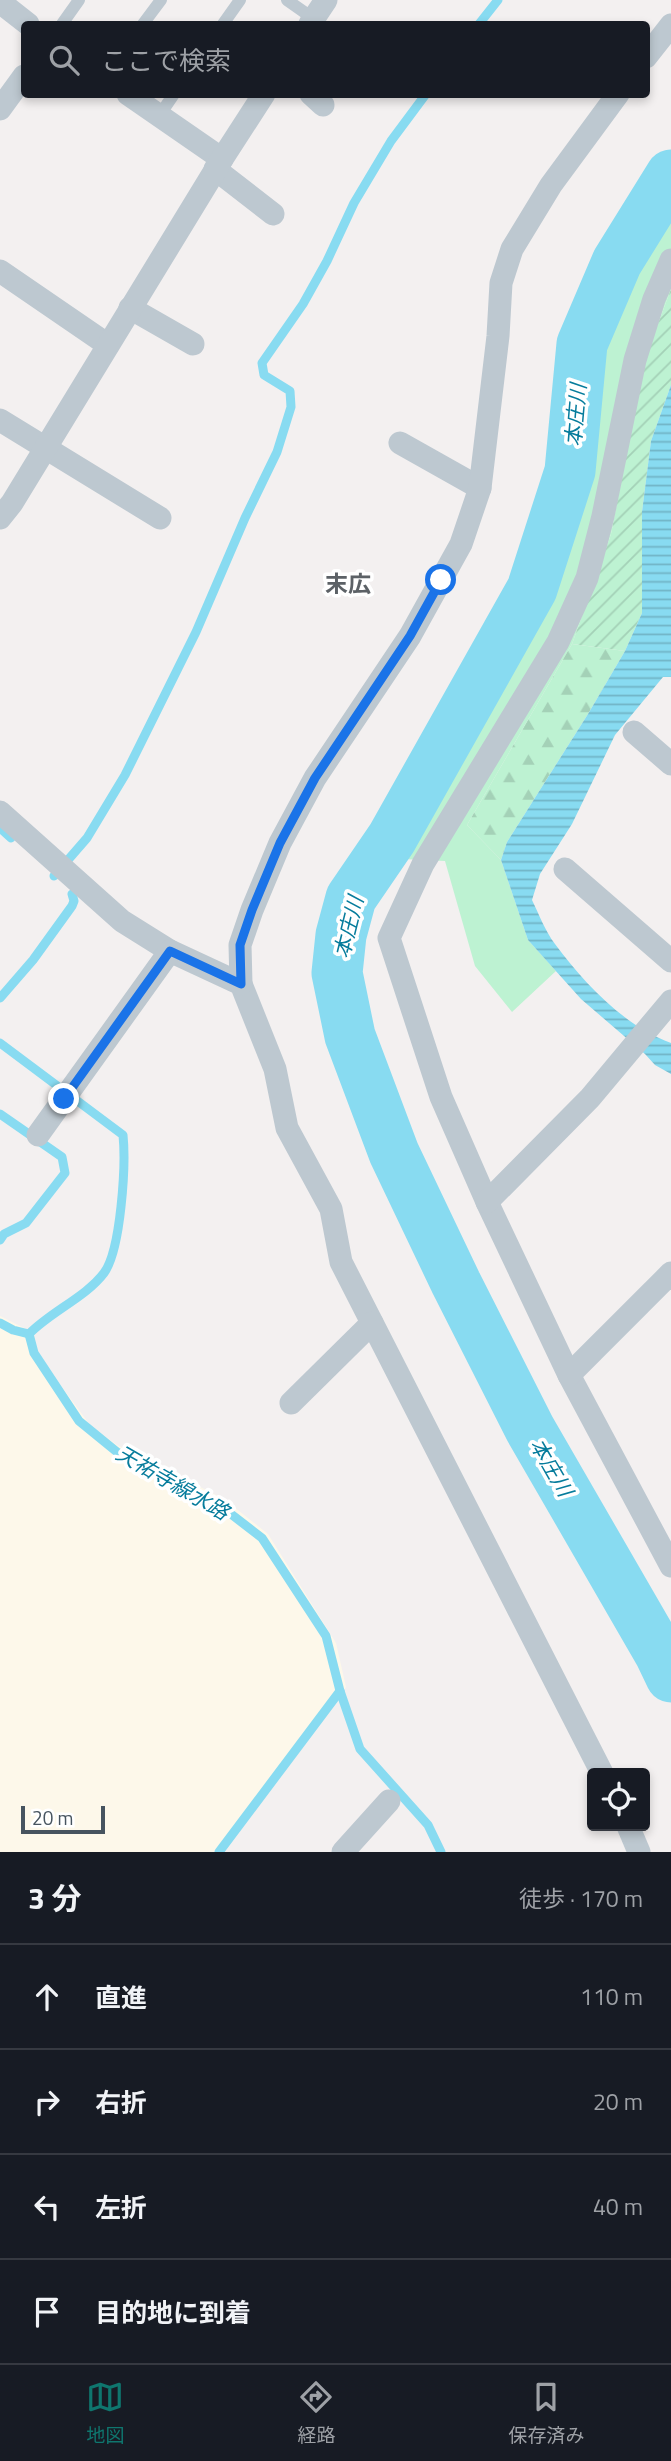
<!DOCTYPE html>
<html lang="ja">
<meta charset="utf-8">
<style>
:root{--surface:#171b24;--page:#242831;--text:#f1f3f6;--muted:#9ea1a6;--line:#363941;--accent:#0f766e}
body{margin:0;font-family:"Titillium Web","Noto Sans JP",sans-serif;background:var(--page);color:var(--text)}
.controls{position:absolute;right:21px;bottom:21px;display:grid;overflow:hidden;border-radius:7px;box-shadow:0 4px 10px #0003}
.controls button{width:63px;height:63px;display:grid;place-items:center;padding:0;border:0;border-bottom:2px solid var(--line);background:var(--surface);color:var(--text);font:35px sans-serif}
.scale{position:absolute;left:21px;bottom:18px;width:84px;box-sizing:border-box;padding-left:7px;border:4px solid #47545f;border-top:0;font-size:19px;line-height:24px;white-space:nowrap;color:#47545f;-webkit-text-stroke:5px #fff;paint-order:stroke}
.stop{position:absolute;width:21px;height:21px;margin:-16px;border:5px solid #1a73e8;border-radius:50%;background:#fff}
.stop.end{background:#1a73e8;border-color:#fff;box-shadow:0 2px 7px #0008}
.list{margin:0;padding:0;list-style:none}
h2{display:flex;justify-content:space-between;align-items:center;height:91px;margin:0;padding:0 28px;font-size:30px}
h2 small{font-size:23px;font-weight:400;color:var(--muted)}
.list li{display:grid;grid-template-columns:46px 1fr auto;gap:21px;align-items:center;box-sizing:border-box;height:105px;padding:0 28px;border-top:2px solid var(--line)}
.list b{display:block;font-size:26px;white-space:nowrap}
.list em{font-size:23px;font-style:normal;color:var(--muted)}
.icon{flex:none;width:38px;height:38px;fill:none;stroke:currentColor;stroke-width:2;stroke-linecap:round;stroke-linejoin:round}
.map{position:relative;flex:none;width:671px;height:1852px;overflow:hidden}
.search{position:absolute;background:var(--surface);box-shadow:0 4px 10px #0003;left:21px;right:21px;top:21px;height:77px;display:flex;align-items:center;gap:18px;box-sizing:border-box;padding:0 24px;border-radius:7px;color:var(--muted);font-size:26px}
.sheet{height:511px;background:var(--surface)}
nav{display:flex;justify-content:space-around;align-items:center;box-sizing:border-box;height:98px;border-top:2px solid var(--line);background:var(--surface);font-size:19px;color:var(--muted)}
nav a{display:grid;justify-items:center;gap:4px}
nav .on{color:var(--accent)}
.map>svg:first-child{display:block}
.commercial{fill:#fdf8ea}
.grass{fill:#bdf2d2}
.forest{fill:url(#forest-firs)}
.garden{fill:url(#garden-furrows)}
.water{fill:url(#water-rules)}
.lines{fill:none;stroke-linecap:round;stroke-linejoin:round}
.stream{stroke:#88dbf1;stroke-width:9}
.river{stroke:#88dbf1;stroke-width:51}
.lane{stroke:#bdc8d0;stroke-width:12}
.street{stroke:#bdc8d0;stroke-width:23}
.route{stroke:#1a73e8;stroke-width:9}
.labels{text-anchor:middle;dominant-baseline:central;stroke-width:7;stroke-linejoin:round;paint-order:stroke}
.water-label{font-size:21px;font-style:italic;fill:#067c9c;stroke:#fff}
.quarter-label{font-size:23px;font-weight:bold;fill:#5c6166;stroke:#fff}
</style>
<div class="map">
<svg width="671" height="1852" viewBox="0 0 671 1852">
<defs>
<pattern id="forest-firs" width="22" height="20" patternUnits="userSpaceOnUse" patternTransform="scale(1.75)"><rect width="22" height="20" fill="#bdf2d2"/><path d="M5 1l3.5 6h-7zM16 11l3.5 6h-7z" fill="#a4d1b7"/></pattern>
<pattern id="garden-furrows" width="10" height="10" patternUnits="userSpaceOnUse" patternTransform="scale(1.75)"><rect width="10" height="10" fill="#bdf2d2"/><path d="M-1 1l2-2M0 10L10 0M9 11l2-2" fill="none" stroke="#a4d1b7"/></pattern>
<pattern id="water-rules" width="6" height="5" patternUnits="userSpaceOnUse" patternTransform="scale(1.75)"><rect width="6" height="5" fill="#88dbf1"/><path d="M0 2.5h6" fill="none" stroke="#71b4c6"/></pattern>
</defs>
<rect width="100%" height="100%" fill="#f3f0f0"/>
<!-- commercial -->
<path class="commercial" d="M0 1316 34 1333 36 1352 90 1425 117 1445 224 1499 268 1534 336 1643 346 1687 222 1852H0Z"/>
<!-- grass -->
<path class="grass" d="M671 193V289L645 358 611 534 572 644 467 825 501 860 528 940 556 971 512 1012 475 966 445 861 403 859 546 587 587 468 594 342Z"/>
<!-- forest -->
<path class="forest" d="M572 644 625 651 588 714 507 842 501 860 467 825Z"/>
<!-- garden -->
<path class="garden" d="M671 289V385L651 441 642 512V613L625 651 572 644 611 534 645 358Z"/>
<!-- water -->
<path class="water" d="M671 385V677H663L615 735 572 824 540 874 532 900C539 914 545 931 555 944 584 983 624 1026 671 1043V1074L655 1065 645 1054 581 999 528 940 501 860 507 842 588 714 625 651 642 613V512L651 441Z"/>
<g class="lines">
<!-- stream -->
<g class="stream">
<path d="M479 24 498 0"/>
<path d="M0 828 11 838"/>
<path d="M54 876 87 838 125 775 196 632 245 518 277 452 291 407 290 391 264 375 262 363 303 304 327 261 354 203 391 141 426 94"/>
<path d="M0 998 33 960 72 906 74 901 72 894"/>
<path d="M0 1043 123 1135C126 1165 121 1250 104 1273 86 1297 50 1312 29 1334"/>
<path d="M0 1114 62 1157 65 1173 26 1223 4 1234 0 1240"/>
<path d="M0 1323 13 1330 29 1334"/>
<path d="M29 1334 34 1353 79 1421 117 1452 218 1504 262 1538 326 1636 340 1691 360 1749 428 1825 441 1852"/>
<path d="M219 1852 340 1691"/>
</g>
<!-- river -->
<path class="river" d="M671 175 617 262 582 344 570 471 532 589 392 838 351 898 341 935 337 973 350 1036 394 1153 456 1283 530 1429 660 1654 671 1677"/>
<!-- lane -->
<g class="lane">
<path d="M287 0 314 19"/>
<path d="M62 24 79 0"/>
<path d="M143 24 161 0"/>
<path d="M223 24 240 0"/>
<path d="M159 116 174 94"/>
</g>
<!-- street -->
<g class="street">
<path d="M0 2 28 24"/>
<path d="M310 24 326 0"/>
<path d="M646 57 671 25"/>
<path d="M128 94 222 159"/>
<path d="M311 94 323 105"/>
<path d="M0 109 24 76"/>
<path d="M215 169 273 214"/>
<path d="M671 260 654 299 635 360 603 516 587 578 558 642 423 864 389 938 441 1097 487 1202 569 1375 671 1566"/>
<path d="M0 271 108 345"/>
<path d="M130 308 193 344"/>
<path d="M0 420 160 518"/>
<path d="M400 443 480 488"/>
<path d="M0 518 12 503 222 159 264 94"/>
<path d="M634 732 671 764"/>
<path d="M0 812 122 921 170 951 241 984 275 1069 287 1128 331 1209 341 1262 602 1773"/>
<path d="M565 869 671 961"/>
<path d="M241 984 240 945 252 910 280 843 315 778 410 636 461 544 480 488 498 336 501 283 512 249 551 185 618 94"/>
<path d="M38 1135 170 951"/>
<path d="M487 1202 590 1098 671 1001"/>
<path d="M569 1375 671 1273"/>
<path d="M291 1403 372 1323"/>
<path d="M628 1826 639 1852"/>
<path d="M343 1852 389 1801"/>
</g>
</g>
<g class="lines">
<!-- route -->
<path class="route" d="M64 1099 170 951 241 984 240 945 252 910 280 843 315 778 410 636 441 580"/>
</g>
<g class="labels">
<!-- water labels -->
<g class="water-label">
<text transform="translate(575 415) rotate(-85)">本庄川</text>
<text transform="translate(348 927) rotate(-76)">本庄川</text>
<text transform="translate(552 1467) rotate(60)">本庄川</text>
<text transform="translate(173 1482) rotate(30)">天祐寺線水路</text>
</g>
<!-- quarter labels -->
<g class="quarter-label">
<text x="348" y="583">末広</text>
</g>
</g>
</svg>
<div class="controls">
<button><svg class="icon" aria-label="locate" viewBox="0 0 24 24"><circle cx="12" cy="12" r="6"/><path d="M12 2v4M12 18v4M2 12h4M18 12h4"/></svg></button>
</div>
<div class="scale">20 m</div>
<div class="stop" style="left:441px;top:580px"></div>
<div class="stop end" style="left:64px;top:1099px"></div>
<div class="search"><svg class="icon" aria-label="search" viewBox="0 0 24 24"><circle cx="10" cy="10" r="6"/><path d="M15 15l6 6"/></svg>ここで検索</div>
</div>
<section class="sheet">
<h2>3 分<small>徒歩 · 170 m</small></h2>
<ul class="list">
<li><svg class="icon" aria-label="ahead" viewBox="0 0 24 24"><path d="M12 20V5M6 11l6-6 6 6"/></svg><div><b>直進</b></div><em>110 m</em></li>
<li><svg class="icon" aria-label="right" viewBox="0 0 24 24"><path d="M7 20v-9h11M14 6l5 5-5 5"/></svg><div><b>右折</b></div><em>20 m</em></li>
<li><svg class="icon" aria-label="left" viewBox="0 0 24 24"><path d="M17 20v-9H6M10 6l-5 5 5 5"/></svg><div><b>左折</b></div><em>40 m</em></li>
<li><svg class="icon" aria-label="arrive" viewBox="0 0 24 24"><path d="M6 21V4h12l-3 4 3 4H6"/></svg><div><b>目的地に到着</b></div></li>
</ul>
</section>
<nav>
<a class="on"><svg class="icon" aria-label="map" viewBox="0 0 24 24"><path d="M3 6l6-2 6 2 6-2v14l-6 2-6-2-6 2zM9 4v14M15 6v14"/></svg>地図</a>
<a><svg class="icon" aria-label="directions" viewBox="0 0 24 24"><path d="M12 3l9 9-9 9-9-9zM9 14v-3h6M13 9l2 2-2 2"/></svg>経路</a>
<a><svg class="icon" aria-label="saved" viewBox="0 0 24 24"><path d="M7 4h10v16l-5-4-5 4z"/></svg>保存済み</a>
</nav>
